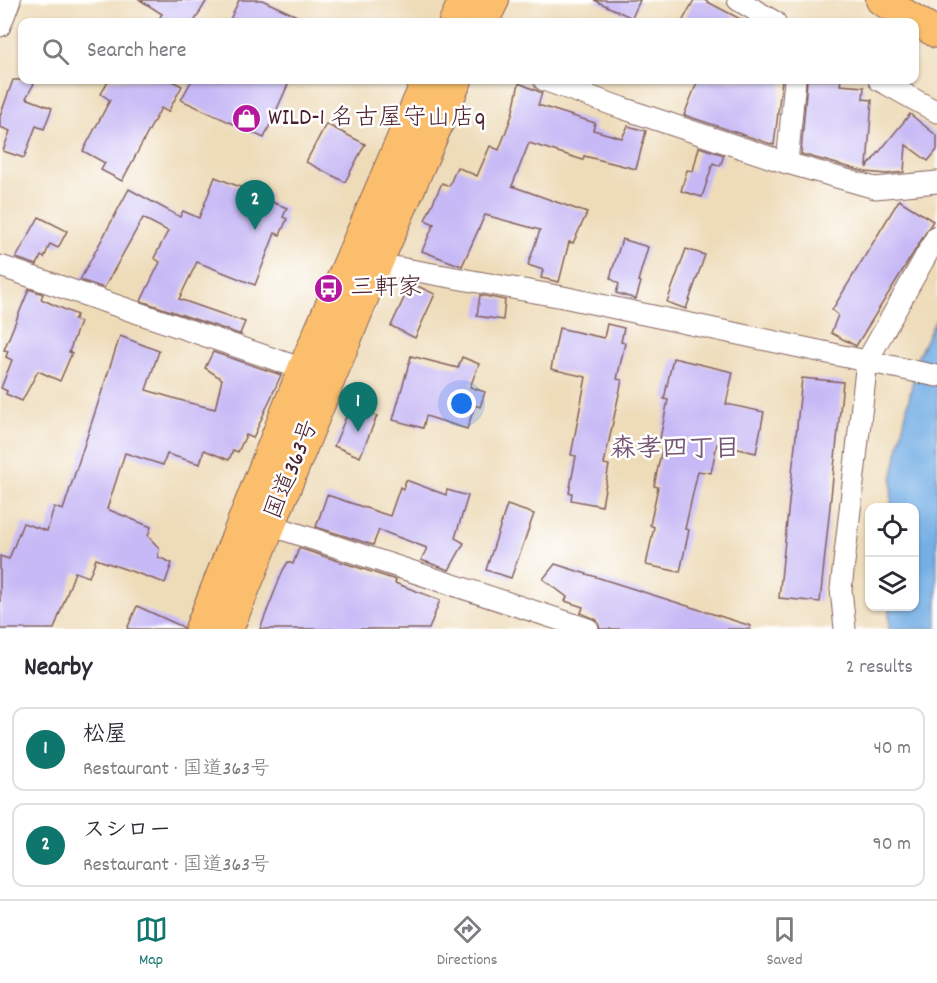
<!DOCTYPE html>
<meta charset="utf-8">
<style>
:root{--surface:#fff;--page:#f2f2f3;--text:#2b2b33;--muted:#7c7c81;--line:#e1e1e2;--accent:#0f766e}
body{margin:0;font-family:Dekko,"Klee One",sans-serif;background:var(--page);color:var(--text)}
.controls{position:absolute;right:18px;bottom:18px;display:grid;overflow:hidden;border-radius:12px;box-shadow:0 2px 4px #0004}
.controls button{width:54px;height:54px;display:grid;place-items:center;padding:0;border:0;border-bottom:2px solid var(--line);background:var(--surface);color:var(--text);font:30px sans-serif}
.you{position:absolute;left:462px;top:404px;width:21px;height:21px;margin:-15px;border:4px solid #fff;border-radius:50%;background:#1a73e8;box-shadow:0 0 0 9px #1a73e833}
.badge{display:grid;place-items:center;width:39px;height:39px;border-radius:50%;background:var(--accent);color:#fff;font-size:20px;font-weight:700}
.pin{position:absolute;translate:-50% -50px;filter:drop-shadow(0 2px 3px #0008)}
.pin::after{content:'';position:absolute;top:32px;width:21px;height:18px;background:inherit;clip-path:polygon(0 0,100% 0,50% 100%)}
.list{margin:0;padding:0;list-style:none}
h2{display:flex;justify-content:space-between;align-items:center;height:78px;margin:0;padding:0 24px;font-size:26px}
h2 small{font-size:20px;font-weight:400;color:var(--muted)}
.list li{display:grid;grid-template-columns:39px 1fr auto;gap:18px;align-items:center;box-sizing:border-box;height:84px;margin:0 12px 12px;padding:0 12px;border:2px solid var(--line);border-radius:12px}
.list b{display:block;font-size:22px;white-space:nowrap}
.list p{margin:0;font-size:20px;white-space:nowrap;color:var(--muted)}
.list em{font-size:20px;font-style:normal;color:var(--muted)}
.icon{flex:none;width:33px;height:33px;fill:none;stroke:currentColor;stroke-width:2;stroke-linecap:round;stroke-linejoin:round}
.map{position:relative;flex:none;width:937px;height:629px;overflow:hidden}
.search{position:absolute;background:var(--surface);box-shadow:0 2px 4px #0004;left:18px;right:18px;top:18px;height:66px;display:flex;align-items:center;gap:15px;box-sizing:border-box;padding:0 21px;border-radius:12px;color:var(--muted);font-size:22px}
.sheet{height:270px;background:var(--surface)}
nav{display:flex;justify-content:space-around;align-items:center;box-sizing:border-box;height:84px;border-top:2px solid var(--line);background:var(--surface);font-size:16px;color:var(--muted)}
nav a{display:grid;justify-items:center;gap:3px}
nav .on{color:var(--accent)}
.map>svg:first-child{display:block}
.water{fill:#74afe5;stroke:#5f6788;stroke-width:1.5}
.building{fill:#c7b9f5}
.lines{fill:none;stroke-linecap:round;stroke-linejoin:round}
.minor-casing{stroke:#83615d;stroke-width:23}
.highway-casing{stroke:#83615d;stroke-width:32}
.minor{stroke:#fff;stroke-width:21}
.highway{stroke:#fabe6d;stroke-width:30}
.labels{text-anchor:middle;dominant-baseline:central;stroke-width:5;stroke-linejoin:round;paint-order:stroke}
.poi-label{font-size:24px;fill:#4a1f2b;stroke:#fff;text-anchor:start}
.street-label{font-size:24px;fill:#4a1f2b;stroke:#fff}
.neighbourhood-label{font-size:26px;font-weight:bold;fill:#765572;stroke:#fff}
</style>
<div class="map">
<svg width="937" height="629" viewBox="0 0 937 629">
<rect width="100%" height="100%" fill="#fff"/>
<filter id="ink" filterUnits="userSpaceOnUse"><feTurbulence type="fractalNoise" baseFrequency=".0167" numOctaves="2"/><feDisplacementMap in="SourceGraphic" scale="12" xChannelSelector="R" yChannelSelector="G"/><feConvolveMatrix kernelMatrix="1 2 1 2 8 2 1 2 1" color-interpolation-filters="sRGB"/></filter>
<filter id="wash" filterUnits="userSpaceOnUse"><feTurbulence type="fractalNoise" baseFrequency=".008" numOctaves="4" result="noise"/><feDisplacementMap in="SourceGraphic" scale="24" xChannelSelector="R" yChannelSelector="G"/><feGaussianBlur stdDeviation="1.35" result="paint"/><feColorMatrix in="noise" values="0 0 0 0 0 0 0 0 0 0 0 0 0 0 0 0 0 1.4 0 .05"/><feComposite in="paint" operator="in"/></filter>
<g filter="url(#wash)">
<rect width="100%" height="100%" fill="#eedcb9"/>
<!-- water -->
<path class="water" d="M937 317V629H889V607L914 606V508L891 507 892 479 918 356Z"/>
<g id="blocks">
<!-- building -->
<g class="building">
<path d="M140 0H207L194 22H157L162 14Z"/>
<path d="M239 0H262L310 22H229Z"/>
<path d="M594 0H640L632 18Z"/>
<path d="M694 0H704L746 22H682Z"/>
<path d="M13 80H36L26 98 52 108 44 129 36 126 24 158 3 151 10 131 0 127V116Z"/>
<path d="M109 80H170L182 86 168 112 161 108 122 181 101 170 105 163 83 151 110 100 101 94Z"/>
<path d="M192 80H290L264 138 181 100Z"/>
<path d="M698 80H782L774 145 684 115Z"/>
<path d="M807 80H841L840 85 864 87 863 99 872 100 867 167 910 114 937 136V150L928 161 906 145 904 172 886 174 866 172 801 154Z"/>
<path d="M519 83 542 93 538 105 595 123 593 130 622 138 628 126 646 131 636 169 584 156 583 160 529 143 512 186 587 213 573 243 569 242 559 282 541 278 543 270 528 265 540 230 485 215 462 266 422 251 434 224 425 220 442 183 449 186 457 167 477 176 490 146 499 150 512 115Z"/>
<path d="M326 124 365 144 345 182 306 162Z"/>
<path d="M699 147 724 155 720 166 713 163 702 197 681 191 687 170 693 171Z"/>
<path d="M215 177 245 189 246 185 270 194 267 200 287 208 283 217 287 219 280 235 275 233 255 285 197 262 179 299 245 322 240 334 242 335 141 301 160 262 154 258 168 231 143 218 104 288 80 280 129 189 180 217 183 211 199 218Z"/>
<path d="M899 200 933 221 856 346 831 333 838 315 832 310Z"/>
<path d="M39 217 67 231 58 248 50 244 44 258 41 256 37 265 16 258Z"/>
<path d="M622 239 648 247 638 281 641 282 636 299 616 293 619 284 610 278Z"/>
<path d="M686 249 705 255 686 309 667 302Z"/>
<path d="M411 283 435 294 415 338 391 326Z"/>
<path d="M29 289 43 294 41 299 77 315 74 320 80 322 69 352 72 353 60 381 38 371 22 401 6 394 7 391 1 388 12 360 6 357 8 351 4 350Z"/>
<path d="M480 295 505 300 503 320 477 316Z"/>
<path d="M607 324 624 328 621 342 625 343 617 379 622 380 604 464 609 465 602 506 571 500 572 493H569L576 456 571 455 586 377 551 369 559 328 604 338Z"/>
<path d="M120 336 159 351 146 390 190 403 215 409 222 379 205 368 213 352 281 375 253 438 246 435 238 452 233 450 229 460 204 450 200 464 167 454 163 465 125 453 107 509 151 527 148 536 159 548 158 557 172 563 165 583 96 559 89 577 75 572 54 629H0V556L9 559 23 523 47 531 54 507 63 510Z"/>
<path d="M411 356 458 368 462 357 479 364 470 387 485 392 480 407 475 405 467 429 426 416 423 428 393 420Z"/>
<path d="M673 358 733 372 726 404 764 412 756 453 717 444 711 473 698 471 685 529 689 530 680 572 646 565 654 527 650 525 658 487 654 486 664 439 660 438 668 400 664 399Z"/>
<path d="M802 378 843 382 820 602 779 598Z"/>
<path d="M351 405 377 416 360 457 334 446Z"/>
<path d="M406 480 446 495 447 490 468 496 455 538 464 543 449 570 421 560 427 548 379 530 373 545 316 527 327 495 390 516 400 487 403 489Z"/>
<path d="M507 505 534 514 511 578 486 570Z"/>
<path d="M299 548 396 580 395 583 440 600 429 629H260L283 570 288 562 293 564Z"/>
<path d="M555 564 751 626 750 629H600L597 620 581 613 583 607 565 601 567 597 543 579Z"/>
<path d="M137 606 183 627V629H127Z"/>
</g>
</g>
</g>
<g filter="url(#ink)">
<use href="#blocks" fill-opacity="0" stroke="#83615d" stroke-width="1.5"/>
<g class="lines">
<defs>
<g id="minor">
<path d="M738 0 775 22"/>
<path d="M0 26 10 0"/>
<path d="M544 80 622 108 787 163 875 188 937 182"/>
<path d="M879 80 937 112"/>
<path d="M787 163 795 80"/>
<path d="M377 264 563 297 937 376"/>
<path d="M0 266 303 369"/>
<path d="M270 525 588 629"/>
<path d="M845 629 841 589 867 361 937 236"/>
</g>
<g id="highway">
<path d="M881 0 937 33"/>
<path d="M454 22 464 0"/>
<path d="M483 22 494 0"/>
<path d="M200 629 303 369 427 80"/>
<path d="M228 629 377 264 457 80"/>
</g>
</defs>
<!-- minor casing -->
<use href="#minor" class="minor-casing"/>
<!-- highway casing -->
<use href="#highway" class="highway-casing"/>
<!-- minor -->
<use href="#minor" class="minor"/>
<!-- highway -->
<use href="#highway" class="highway"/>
</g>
</g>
<!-- icons -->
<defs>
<symbol id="shop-disc" viewBox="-11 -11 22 22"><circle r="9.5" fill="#b5179e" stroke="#fff"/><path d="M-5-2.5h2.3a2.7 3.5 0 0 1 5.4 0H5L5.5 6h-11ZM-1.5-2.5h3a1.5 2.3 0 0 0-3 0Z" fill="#fff"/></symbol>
<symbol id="bus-disc" viewBox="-11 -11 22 22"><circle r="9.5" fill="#b5179e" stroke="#fff"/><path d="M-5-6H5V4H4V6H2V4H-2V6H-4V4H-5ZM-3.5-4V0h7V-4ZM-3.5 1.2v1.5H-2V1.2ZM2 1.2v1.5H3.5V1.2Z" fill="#fff"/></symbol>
</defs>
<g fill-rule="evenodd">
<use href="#shop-disc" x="230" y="102" width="33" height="33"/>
<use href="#bus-disc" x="312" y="272" width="33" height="33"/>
</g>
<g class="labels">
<!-- poi labels -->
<g class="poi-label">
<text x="268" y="119">WILD-1 名古屋守山店q</text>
<text x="350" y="289">三軒家</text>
</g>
<!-- street labels -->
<g class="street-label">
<text transform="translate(293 470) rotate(-68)">国道363号</text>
</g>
<!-- neighbourhood labels -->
<g class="neighbourhood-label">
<text x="675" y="450">森孝四丁目</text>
</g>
</g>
</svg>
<div class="controls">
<button><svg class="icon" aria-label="locate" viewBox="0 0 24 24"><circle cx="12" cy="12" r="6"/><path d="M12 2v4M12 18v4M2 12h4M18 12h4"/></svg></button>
<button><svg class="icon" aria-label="layers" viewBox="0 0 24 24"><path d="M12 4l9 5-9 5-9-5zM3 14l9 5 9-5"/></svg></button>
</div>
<div class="you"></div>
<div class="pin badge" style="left:358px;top:432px">1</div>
<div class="pin badge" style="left:255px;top:230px">2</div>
<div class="search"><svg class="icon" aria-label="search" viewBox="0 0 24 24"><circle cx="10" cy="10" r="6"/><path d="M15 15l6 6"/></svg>Search here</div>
</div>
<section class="sheet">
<h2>Nearby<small>2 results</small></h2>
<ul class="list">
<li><span class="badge">1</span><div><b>松屋</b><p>Restaurant · 国道363号</p></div><em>40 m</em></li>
<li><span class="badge">2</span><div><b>スシロー</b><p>Restaurant · 国道363号</p></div><em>90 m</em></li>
</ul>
</section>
<nav>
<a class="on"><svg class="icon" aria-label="map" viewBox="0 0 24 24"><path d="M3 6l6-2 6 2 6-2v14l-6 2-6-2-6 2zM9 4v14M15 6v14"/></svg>Map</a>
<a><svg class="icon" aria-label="directions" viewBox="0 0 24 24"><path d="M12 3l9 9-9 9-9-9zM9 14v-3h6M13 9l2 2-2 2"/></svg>Directions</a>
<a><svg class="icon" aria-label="saved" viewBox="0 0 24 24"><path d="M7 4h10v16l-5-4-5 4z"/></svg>Saved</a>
</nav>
